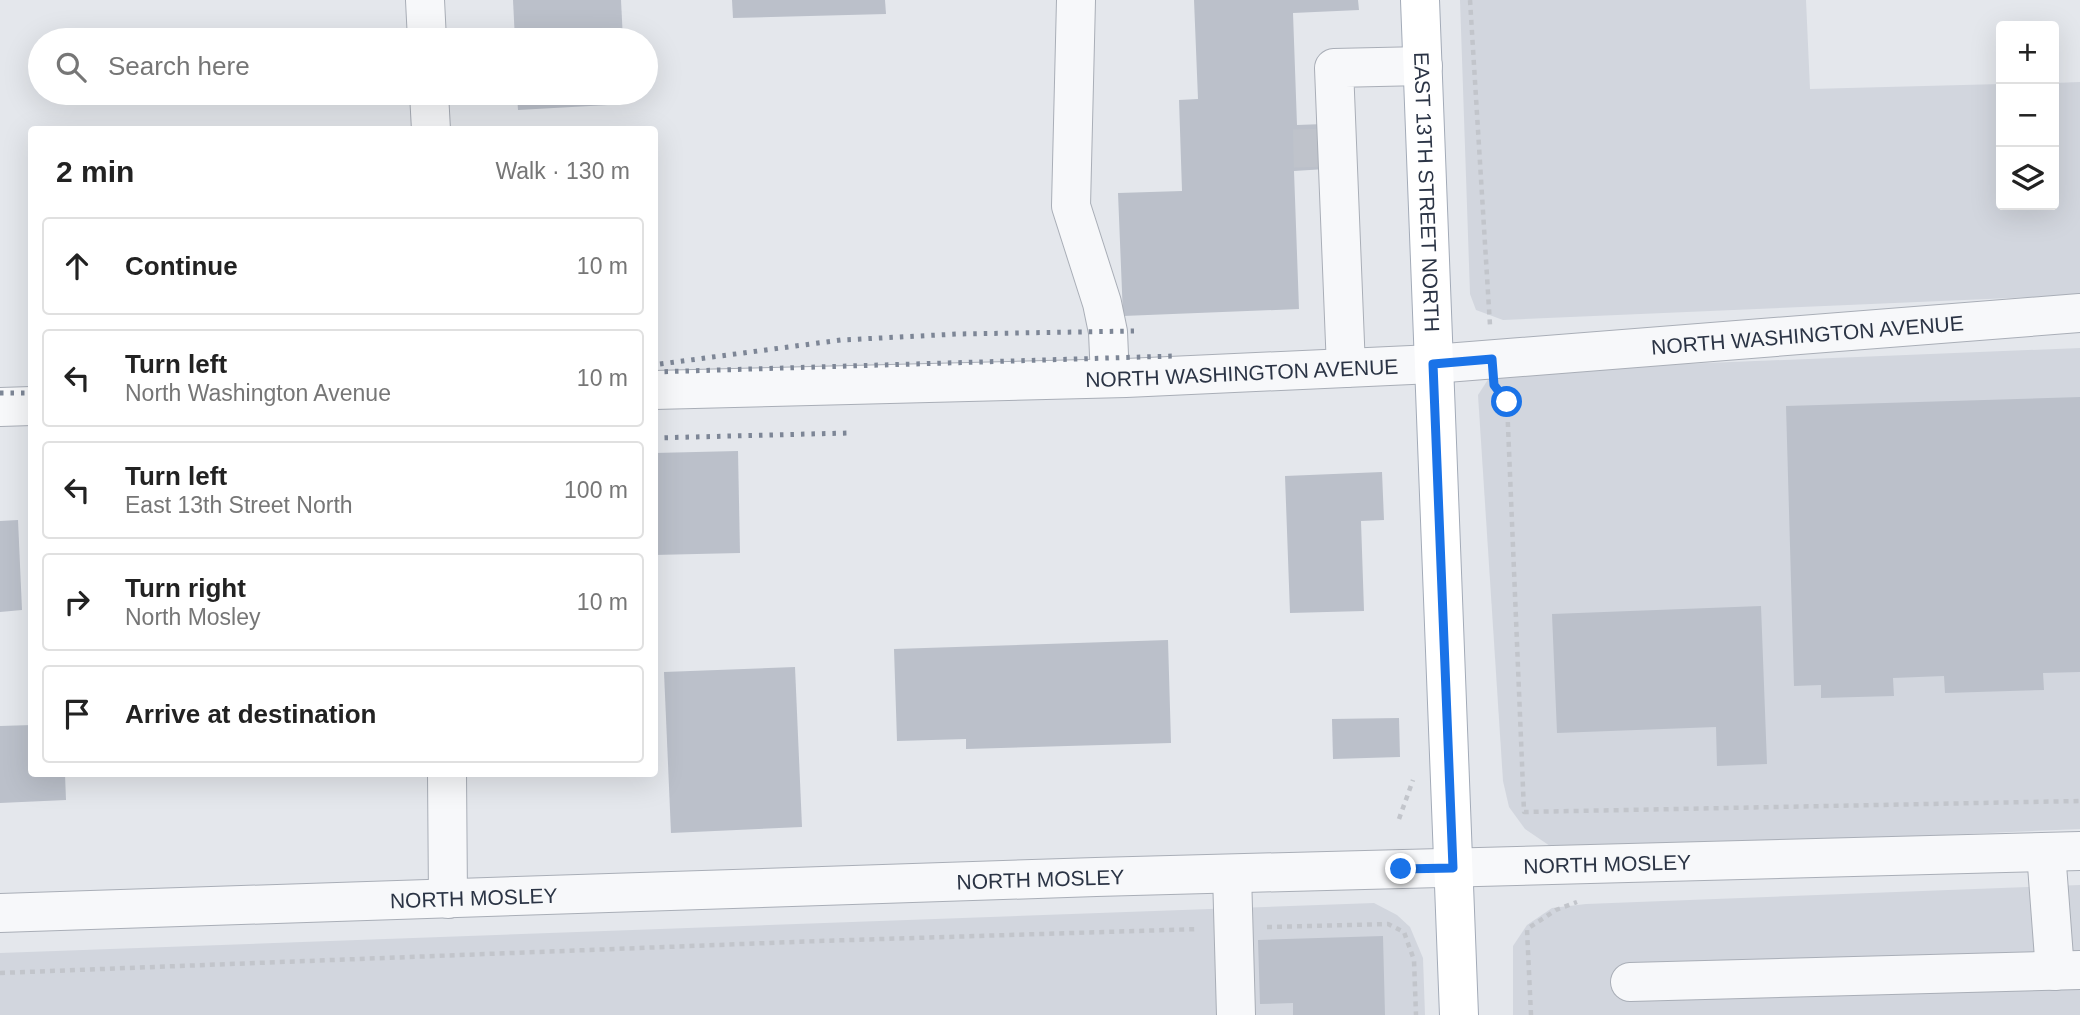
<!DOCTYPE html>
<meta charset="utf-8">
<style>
:root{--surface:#fff;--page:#f2f2f2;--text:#222;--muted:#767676;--line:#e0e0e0}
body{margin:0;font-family:Helvetica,sans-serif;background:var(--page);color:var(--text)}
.controls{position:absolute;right:21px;top:21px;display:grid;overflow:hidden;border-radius:7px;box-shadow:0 7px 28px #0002}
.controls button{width:63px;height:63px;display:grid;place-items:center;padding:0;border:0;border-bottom:2px solid var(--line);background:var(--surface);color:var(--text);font:35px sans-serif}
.stop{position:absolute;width:21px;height:21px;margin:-16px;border:5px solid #1a73e8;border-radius:50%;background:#fff}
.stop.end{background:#1a73e8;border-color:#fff;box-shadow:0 2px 7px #0008}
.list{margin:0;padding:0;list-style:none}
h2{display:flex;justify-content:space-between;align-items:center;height:91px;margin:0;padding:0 28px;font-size:30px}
h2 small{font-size:23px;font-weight:400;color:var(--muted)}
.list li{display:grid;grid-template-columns:46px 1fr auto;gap:21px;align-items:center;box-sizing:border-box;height:98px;margin:0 14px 14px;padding:0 14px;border:2px solid var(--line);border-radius:7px}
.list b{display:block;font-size:26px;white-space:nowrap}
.list p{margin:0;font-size:23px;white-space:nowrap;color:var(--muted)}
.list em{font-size:23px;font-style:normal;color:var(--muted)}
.icon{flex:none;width:38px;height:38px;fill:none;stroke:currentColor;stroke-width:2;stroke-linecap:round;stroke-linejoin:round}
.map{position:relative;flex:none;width:2080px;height:1015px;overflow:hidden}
.search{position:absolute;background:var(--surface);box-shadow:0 7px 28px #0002;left:28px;top:28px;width:630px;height:77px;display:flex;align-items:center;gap:18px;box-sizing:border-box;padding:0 24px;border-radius:38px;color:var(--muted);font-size:26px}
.panel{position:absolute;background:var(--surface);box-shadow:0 7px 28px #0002;left:28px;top:126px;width:630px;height:651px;border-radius:7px}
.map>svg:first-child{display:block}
.built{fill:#d2d6de}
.building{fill:#bbc0ca}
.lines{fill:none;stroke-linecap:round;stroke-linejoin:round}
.minor-tunnel{stroke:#bfc3cb;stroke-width:38;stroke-dasharray:38 19;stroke-linecap:butt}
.minor-casing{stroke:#a9aeb7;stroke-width:40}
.major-casing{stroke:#a3abb8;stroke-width:40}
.path{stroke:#c2c5cb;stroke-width:4.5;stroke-dasharray:5 5;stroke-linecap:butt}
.minor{stroke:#f7f8fa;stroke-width:38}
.major{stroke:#fff;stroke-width:38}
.rail{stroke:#7d8696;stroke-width:5;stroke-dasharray:3.5 7;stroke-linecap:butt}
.route{stroke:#1a73e8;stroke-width:9}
.labels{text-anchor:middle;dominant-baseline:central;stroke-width:7;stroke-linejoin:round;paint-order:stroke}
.street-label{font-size:21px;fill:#2b3445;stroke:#f4f6f9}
</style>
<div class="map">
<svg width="2080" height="1015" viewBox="0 0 2080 1015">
<rect width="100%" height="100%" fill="#e4e7ec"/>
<!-- built -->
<g class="built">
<path d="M1460 0H1806L1810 89 2001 84V205H2054V83L2080 82V295L1503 320 1476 310 1470 294Z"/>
<path d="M2080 348V829L1581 851 1550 846 1525 829 1509 807 1503 781 1478 395 1489 378 1510 371Z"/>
<path d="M2080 885V1015H1513V946L1527 925 1552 908 1586 904Z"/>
<path d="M1374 903 1397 915 1410 927 1423 958 1425 1015H0V953Z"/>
</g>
<!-- building -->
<g class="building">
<path d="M513 0H621L623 40H515Z"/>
<path d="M732 0H885L886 14 733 18Z"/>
<path d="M1194 0H1358L1359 10 1293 13 1297 125 1324 124 1326 169 1294 171 1299 309 1123 316 1118 193 1182 191 1179 100 1198 99Z"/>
<path d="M517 93H625L626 104 518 110Z"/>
<path d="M2080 397V672L2043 673 2044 690 1945 693 1944 676 1893 678 1894 696 1821 698V685L1794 686 1786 406Z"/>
<path d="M738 451 740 553 654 555V453Z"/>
<path d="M1382 472 1384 520 1361 521 1364 611 1290 613 1285 476Z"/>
<path d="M18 520 22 610 0 612V521Z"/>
<path d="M1761 606 1767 764 1717 766 1716 727 1557 733 1552 614Z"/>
<path d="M1168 640 1171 743 966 749V739L897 741 894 649Z"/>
<path d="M795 667 802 827 671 833 664 672Z"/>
<path d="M1399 718 1400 757 1333 759 1332 719Z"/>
<path d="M32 725V774H65L66 800 0 803V726Z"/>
<path d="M1383 936 1385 1015H1293V1003L1260 1004 1258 940Z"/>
</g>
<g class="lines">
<!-- minor-tunnel -->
<path class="minor-tunnel" d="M1312 129 1313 171"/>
<defs>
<g id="minor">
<path d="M425 0 427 40"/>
<path d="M1076 0 1071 206 1102 303 1108 332 1110 378"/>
<path d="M429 93 431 130"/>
<path d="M1346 368 1334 68 1423 66"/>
<path id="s1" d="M654 390 1126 378 1433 364 2080 313"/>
<path d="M0 407 32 406"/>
<path d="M447 774 448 899"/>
<path d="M2046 852 2055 971"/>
<path d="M1232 874 1236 1015"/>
<path id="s2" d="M0 913 1096 877 2080 851"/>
<path d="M1630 982 2080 970"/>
</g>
<g id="major">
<path id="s3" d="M1420 0 1459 1015"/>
</g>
</defs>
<!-- minor casing -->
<use href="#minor" class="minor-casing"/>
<!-- major casing -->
<use href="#major" class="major-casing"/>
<!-- path -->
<g class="path">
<path d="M1470 0 1490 325"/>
<path d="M1501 394 1507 402 1524 812 2080 801"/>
<path d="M1399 819 1413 780"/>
<path d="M1267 927 1388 924 1404 932 1414 960 1416 1015"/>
<path d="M0 973 819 941 1199 929"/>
<path d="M1531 1015 1527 929 1556 910 1577 902"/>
</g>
<!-- minor -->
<use href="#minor" class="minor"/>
<!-- major -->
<use href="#major" class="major"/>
<!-- rail -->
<g class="rail">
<path d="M660 364 841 340 958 334 1134 331"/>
<path d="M654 372 1174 356"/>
<path d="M0 393H32"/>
<path d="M654 438 848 433"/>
</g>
</g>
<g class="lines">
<!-- route -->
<path class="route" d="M1401 869 1453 868 1433 364 1492 359 1494 385 1507 402"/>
</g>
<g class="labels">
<!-- street labels -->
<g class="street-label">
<text stroke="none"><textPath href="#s3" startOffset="192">EAST 13TH STREET NORTH</textPath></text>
<text stroke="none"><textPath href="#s1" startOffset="1155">NORTH WASHINGTON AVENUE</textPath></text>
<text stroke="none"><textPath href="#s1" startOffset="588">NORTH WASHINGTON AVENUE</textPath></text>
<text stroke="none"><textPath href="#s2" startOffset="1608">NORTH MOSLEY</textPath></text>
<text stroke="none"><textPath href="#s2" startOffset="1041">NORTH MOSLEY</textPath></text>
<text stroke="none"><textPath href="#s2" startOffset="474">NORTH MOSLEY</textPath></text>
</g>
</g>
</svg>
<div class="controls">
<button>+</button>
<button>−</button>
<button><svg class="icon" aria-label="layers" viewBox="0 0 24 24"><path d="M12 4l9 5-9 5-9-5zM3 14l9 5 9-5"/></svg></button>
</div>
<div class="stop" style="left:1507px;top:402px"></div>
<div class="stop end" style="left:1401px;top:869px"></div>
<div class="search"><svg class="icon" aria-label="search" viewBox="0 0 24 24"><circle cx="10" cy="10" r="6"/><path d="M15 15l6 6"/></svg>Search here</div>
<section class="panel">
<h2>2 min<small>Walk · 130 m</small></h2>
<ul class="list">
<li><svg class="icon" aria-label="ahead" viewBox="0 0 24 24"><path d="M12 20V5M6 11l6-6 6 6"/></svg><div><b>Continue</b></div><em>10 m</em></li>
<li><svg class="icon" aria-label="left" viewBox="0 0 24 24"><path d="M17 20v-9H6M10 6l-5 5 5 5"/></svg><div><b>Turn left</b><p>North Washington Avenue</p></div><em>10 m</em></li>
<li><svg class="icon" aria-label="left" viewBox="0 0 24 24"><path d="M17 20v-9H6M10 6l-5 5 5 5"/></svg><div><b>Turn left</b><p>East 13th Street North</p></div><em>100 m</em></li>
<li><svg class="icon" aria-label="right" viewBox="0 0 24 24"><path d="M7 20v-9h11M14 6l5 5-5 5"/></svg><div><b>Turn right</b><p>North Mosley</p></div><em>10 m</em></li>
<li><svg class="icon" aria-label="arrive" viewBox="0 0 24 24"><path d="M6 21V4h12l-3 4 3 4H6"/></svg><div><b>Arrive at destination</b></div></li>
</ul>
</section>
</div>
